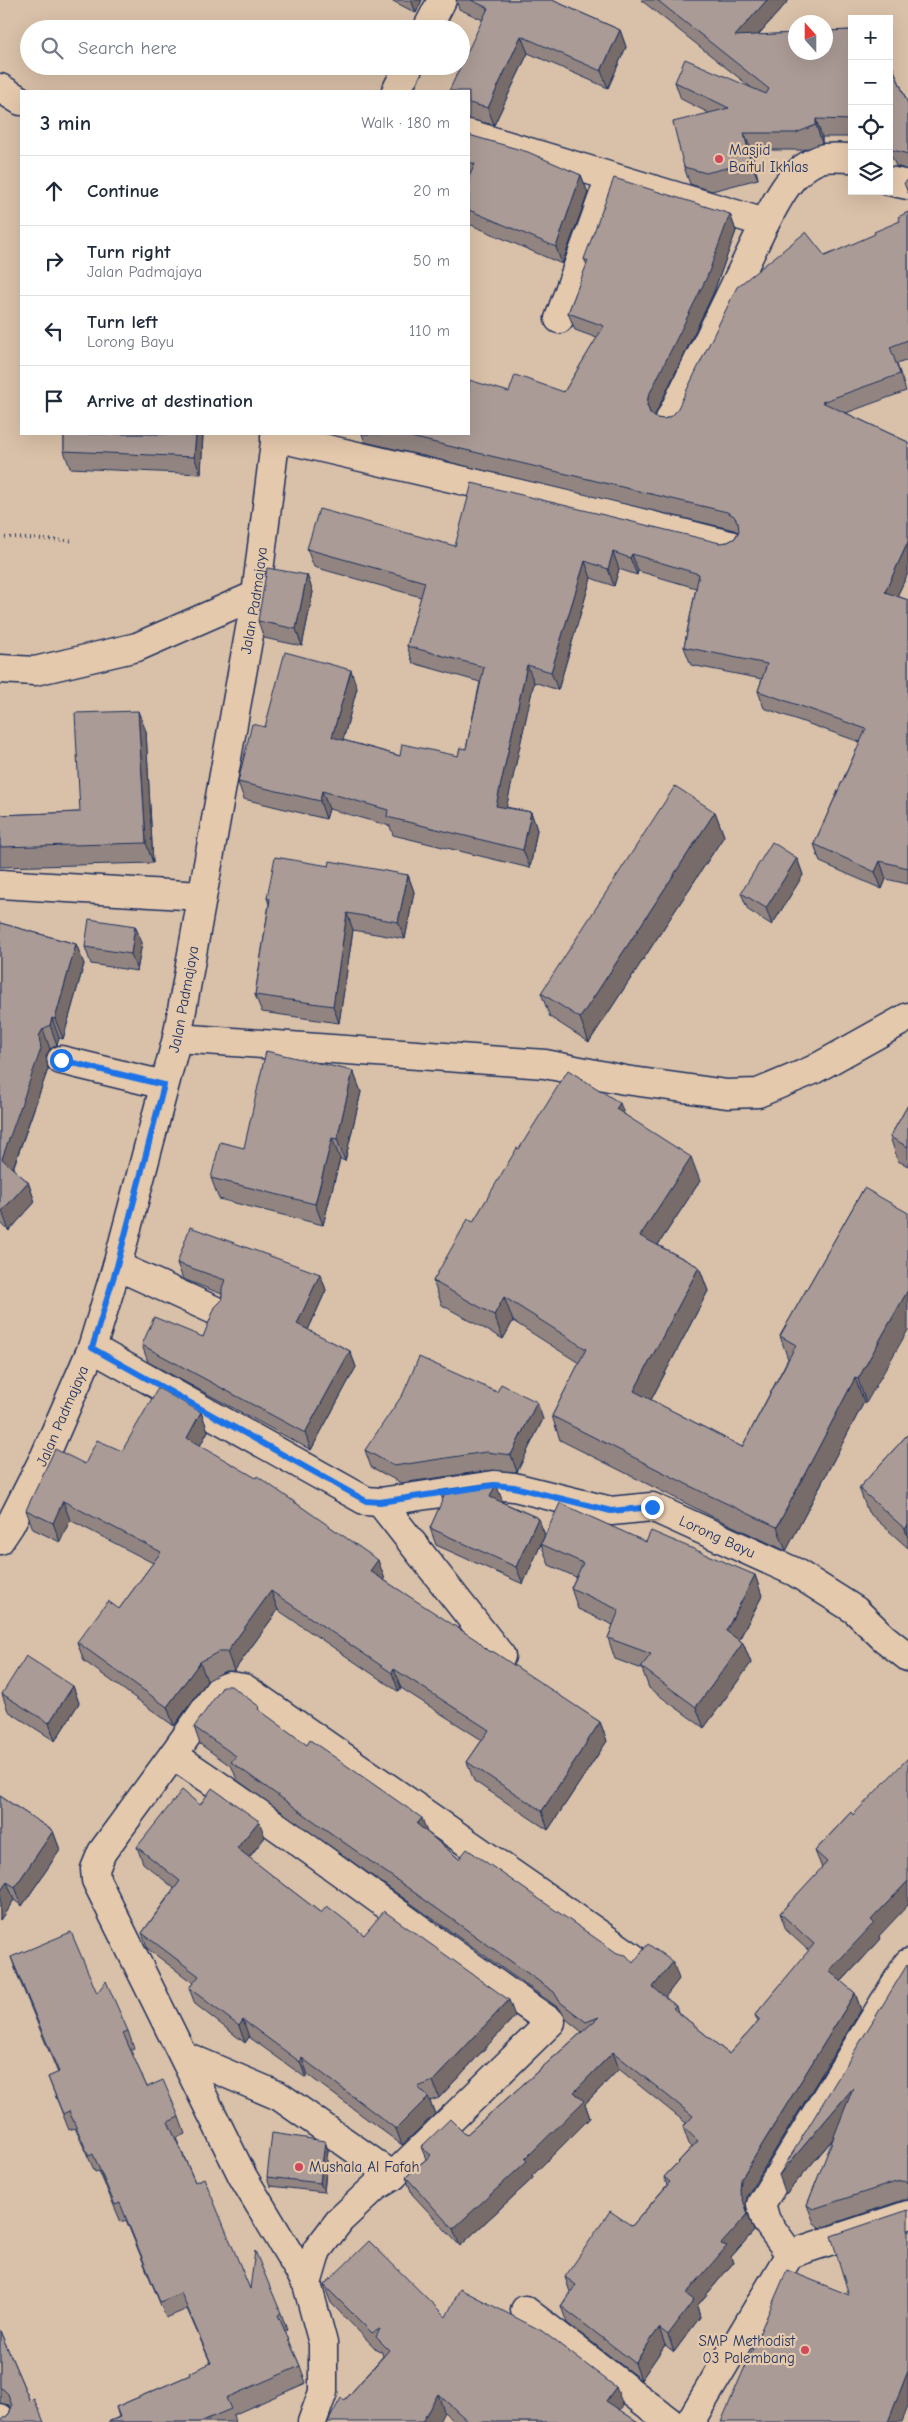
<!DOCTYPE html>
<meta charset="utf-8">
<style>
:root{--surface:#fff;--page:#f2f2f3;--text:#1f2937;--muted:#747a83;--line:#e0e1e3}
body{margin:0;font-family:"Comic Neue",sans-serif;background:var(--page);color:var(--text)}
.controls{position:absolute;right:15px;top:15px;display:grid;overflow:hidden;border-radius:0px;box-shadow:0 5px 20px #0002}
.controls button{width:45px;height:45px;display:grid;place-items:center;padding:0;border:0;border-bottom:1px solid var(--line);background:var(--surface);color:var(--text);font:25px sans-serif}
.compass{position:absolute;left:788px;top:15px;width:45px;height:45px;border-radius:50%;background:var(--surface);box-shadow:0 5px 20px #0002;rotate:339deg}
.stop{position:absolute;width:15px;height:15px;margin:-11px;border:4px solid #1a73e8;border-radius:50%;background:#fff}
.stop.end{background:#1a73e8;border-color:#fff;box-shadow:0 1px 5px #0008}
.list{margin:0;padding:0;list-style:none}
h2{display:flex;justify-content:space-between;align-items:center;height:65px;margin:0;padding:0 20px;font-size:21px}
h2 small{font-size:16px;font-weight:400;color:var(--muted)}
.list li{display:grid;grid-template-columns:32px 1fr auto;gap:15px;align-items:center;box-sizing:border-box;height:70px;padding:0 20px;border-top:1px solid var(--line)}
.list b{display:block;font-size:19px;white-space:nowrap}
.list p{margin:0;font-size:16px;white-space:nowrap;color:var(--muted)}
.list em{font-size:16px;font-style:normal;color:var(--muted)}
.icon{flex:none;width:28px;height:28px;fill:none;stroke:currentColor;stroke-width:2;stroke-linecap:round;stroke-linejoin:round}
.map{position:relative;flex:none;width:908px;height:2422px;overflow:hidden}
.search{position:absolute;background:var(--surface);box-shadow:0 5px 20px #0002;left:20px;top:20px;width:450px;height:55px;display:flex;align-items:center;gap:12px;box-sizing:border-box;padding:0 18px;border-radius:28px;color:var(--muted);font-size:19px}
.panel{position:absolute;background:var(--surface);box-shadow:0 5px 20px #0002;left:20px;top:90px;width:450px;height:345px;border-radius:0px}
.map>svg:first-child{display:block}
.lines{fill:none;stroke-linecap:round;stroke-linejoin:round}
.minor-casing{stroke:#1b2f5e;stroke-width:31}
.path{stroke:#1b2f5e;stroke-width:3;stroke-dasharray:1 4;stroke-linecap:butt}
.minor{stroke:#e5c9ad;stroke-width:28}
.wall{fill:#928581;stroke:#1b2f5e}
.shaded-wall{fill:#776c69;stroke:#1b2f5e}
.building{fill:#aa9b96;stroke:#1b2f5e}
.route{stroke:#1a73e8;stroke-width:6}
.poi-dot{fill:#d1495b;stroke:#e5c9ad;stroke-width:2}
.labels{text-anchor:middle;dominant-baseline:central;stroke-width:4.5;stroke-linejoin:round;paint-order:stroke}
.poi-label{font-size:15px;fill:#1b2f5e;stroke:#e5c9ad;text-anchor:start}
.street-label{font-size:15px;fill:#1b2f5e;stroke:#e5c9ad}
</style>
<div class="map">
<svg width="908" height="2422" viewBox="0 0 908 2422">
<rect width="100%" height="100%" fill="#d9c0a8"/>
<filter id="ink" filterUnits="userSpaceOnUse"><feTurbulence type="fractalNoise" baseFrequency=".02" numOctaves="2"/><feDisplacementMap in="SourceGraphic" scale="10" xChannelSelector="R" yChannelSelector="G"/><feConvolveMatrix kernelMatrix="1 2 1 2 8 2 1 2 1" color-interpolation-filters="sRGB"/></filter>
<g filter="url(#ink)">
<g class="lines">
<defs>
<g id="minor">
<path d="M427 29 442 0"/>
<path d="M0 88 21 101"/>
<path d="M396 91 409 66"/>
<path d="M469 134 765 223 669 421"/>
<path d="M889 181 908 185"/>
<path d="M765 223C779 197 791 170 820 159 829 156 842 158 852 158"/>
<path d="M559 319 610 177"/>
<path d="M275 437 586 509 730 545"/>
<path d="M0 669 35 671 137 647 256 595"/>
<path d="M0 884 201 896"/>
<path d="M177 1038 545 1064 625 1080 727 1094 758 1093 813 1070 908 1017"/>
<path d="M61 1060 164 1085"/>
<path d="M117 1266 214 1310"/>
<path id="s1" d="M92 1348 366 1501 380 1502 494 1485 514 1487 611 1511 652 1507 795 1572 855 1610 884 1638 908 1657"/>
<path d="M380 1502 501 1656"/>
<path id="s2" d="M0 1540 10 1525 45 1456 92 1348 117 1266 177 1038 256 595 276 434"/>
<path d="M173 1755 219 1690 230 1686 244 1688 632 1957"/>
<path d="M185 2056 279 2096 393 2176"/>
<path d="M790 2254 766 2221 761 2204 908 1963"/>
<path d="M307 2284 243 2177 96 1880 95 1869 102 1852 173 1755C302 1840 423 1935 551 2022L393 2176 375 2187 340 2220 317 2250 307 2284 323 2343V2392L312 2422"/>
<path d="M525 2310 670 2422"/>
<path d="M0 2418 2 2422"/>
<path d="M690 2422 790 2254 908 2215"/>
</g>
</defs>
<!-- minor casing -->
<use href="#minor" class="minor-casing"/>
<!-- path -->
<path class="path" d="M0 537 73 541"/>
<!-- minor -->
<use href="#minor" class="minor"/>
</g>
<!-- wall -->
<g class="wall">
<path d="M391 0H422L416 13Z"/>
<path d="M456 0H552L620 30 626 47 608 88 528 53 494 125 469 119V91L483 20 459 9Z"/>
<path d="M641 0H789L758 35 852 30V137H822V143L803 150H751L758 179 712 191 690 184 684 167 709 113 681 99 675 82 753 89Z"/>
<path d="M889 58 908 104V170L896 166 889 151Z"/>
<path d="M469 135 581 175 588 193 562 264 469 224Z"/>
<path d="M908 212V360L897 364 906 391 846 413 908 442V573L897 596 908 600V884L886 879 882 889 820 862 814 844 860 742 764 708 758 691 762 679 691 665 684 647 696 588 638 571 637 575 619 569 614 586 591 578 558 690 534 682 506 807 531 812 537 830 530 868 393 835 390 826 329 809 326 819 244 799 238 782 265 727 357 688 343 740 400 756H458L466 749 480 682 413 663 407 646 421 597 314 567 307 549 720 543 728 542 735 538 738 532 734 530 365 442 362 434H469L509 392H564L597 338 575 330 568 313 587 265 584 259 730 214 736 231 713 294 655 416 656 418 664 419 672 416 825 256 875 235 900 221Z"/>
<path d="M64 434H203L201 474 70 468 64 451Z"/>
<path d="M307 575 313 592 302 646 264 638 258 621Z"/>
<path d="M146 731 153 863 0 867V815L80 812Z"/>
<path d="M715 812 724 836 589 1042 550 1017 541 993Z"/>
<path d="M797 858 803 875 772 925 748 910 741 893Z"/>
<path d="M329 866 408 875 414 892 405 939 353 930 339 1023 262 1012 255 995 269 904 267 898Z"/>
<path d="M0 923 76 944 84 964 63 1039 59 1038 57 1045 50 1049 46 1056 48 1069 13 1169 28 1182 35 1202 9 1231 0 1222Z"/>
<path d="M135 926 142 943 137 971 91 964 85 947Z"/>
<path d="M353 1071 361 1092 345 1161 340 1159 323 1225 219 1199 211 1178 244 1148Z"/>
<path d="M908 1105V1166L898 1161 890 1137Z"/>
<path d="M624 1114 700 1181 658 1245 699 1267 708 1291 651 1400 742 1447 788 1359 780 1336 864 1188 866 1403 864 1402 786 1551 711 1516 560 1440 552 1416 579 1363 513 1321 503 1339 442 1305 433 1281 473 1222 519 1149Z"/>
<path d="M177 1263 320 1274 326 1290 308 1330 350 1351 356 1367 311 1450 148 1362 142 1345 203 1337 222 1300V1294L183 1279Z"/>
<path d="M201 1412 208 1431 200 1446 385 1579 384 1580 488 1651 600 1722 607 1741 548 1830 474 1781 467 1762 482 1740 401 1688 399 1692 278 1610 234 1671H225L207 1681 174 1726 84 1661 77 1642 119 1609 153 1563 70 1520 60 1542 33 1529 26 1510 85 1464 122 1451Z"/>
<path d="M543 1419 517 1472 492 1470 401 1483 371 1467 365 1450Z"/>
<path d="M908 1434V1548L868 1512 859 1488Z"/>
<path d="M496 1484 502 1502 538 1518 545 1535 523 1584 436 1545 430 1528 443 1500 439 1491Z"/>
<path d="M646 1542 755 1575 762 1596 739 1640 743 1643 751 1663 704 1728 649 1688 642 1669 615 1659 608 1638 613 1625 578 1609 571 1588 576 1577 549 1565 541 1544Z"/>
<path d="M73 1686 79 1703 55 1741 8 1711 2 1694Z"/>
<path d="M262 1713 427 1832 459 1859 633 1963 679 1979 665 1997 676 2006 678 2012 729 2054 758 2022 755 2015 809 1951 786 1930 780 1913 822 1868 815 1851 851 1812 880 1940 841 1982 855 1993 861 2010 747 2196 746 2208 754 2231 731 2257 733 2263 697 2306 700 2317 674 2352 665 2345 641 2380 567 2323 561 2306 570 2292 565 2277 632 2226 667 2185 664 2177 692 2147 689 2144 683 2127 686 2123 619 2069 585 2104 590 2118 532 2176 533 2178 460 2246 412 2194 406 2177 426 2159 421 2147 466 2135 582 2032 566 2019 560 2009 237 1780 232 1767 200 1744 194 1727Z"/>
<path d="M0 1796 53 1831 60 1850 22 1906 14 1900 0 1920Z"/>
<path d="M200 1805 265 1837 249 1858 321 1913 364 1935 515 2016 439 2098 430 2101 435 2114 402 2145 308 2075 306 2078 249 2037 245 2043 195 2004 189 1988 193 1983 148 1949 142 1933 174 1888 143 1863 137 1847Z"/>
<path d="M11 1957 97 1993 128 2031 134 2048 130 2050 147 2087 179 2117 185 2134 176 2138 195 2182 250 2289 281 2313 287 2330 285 2331 300 2366 306 2383 233 2415 235 2422H108L119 2417 116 2407 190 2375 211 2364 187 2309 166 2318 126 2220 121 2222 99 2171 95 2172 75 2128 69 2130 48 2077 58 2073 17 1974Z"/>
<path d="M908 1966V2200H903L820 2228 814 2223 807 2205 834 2138 786 2194Z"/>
<path d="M328 2150 324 2192 270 2186 267 2177Z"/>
<path d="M324 2285 446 2317 623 2405 619 2410 638 2422H455L444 2412 345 2400 383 2356 381 2351 379 2352 331 2303Z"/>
<path d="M0 2331 30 2401 2 2420 9 2414 11 2408 9 2405 0 2403Z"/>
</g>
<!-- shaded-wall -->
<g class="shaded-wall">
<path d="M411 0H422L416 13Z"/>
<path d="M767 0H789L741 54 735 36Z"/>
<path d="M620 30 626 47 608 88 601 71Z"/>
<path d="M521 36 528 53 494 125 488 108Z"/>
<path d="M816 119 822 137V143L816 125Z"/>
<path d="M744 133 751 150 758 179 751 162Z"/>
<path d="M581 175 588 193 562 264 556 247Z"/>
<path d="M730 214 736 231 713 294 655 415 654 423 647 405 648 397Z"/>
<path d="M196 434H203L201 474 194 457Z"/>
<path d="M908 542V573L891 609 885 592Z"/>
<path d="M613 552 619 569 614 586 608 569Z"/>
<path d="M632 554 638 571 637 575 630 558Z"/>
<path d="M585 561 591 578 558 690 551 672Z"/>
<path d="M307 575 313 592 302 646 296 629Z"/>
<path d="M527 665 534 682 503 823 496 806Z"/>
<path d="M351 670 357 688 339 755 332 737Z"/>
<path d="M138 711 146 731 153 863 146 843Z"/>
<path d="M322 791 329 809 326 819 320 801Z"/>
<path d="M531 812 537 830 530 868 523 850Z"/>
<path d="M715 812 724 836 589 1042 580 1018Z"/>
<path d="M797 858 803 875 772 925 766 908Z"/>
<path d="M880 861 886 879 882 889 875 872Z"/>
<path d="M408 875 414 892 405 939 398 922Z"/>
<path d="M347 913 353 930 339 1023 333 1006Z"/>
<path d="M135 926 142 943 137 971 131 954Z"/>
<path d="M76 944 84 964 63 1039 55 1019Z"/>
<path d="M52 1018 59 1038 57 1045 50 1025Z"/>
<path d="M43 1029 50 1049 46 1056 48 1069 9 1179 2 1159 39 1036Z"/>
<path d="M353 1071 361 1092 345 1161 337 1139Z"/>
<path d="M620 1103 629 1127 616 1109Z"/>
<path d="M332 1138 340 1159 323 1225 315 1204Z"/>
<path d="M691 1157 700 1181 648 1260 640 1236Z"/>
<path d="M28 1182 35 1202 9 1231 2 1211Z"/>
<path d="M699 1267 708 1291 643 1415 634 1391Z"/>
<path d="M320 1274 326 1290 303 1341 297 1324Z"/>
<path d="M908 1290V1330L866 1403 858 1379Z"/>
<path d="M504 1297 513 1321 503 1339 494 1315Z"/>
<path d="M350 1351 356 1367 311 1450 305 1433Z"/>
<path d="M855 1378 864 1402 786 1551 777 1527Z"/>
<path d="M537 1402 543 1419 517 1472 511 1455Z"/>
<path d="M201 1412 208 1431 194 1457 187 1438Z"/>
<path d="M496 1484 503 1502 497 1514 490 1497Z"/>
<path d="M63 1501 70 1520 60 1542 53 1523Z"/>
<path d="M538 1518 545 1535 523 1584 516 1567Z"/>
<path d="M908 1525V1537L905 1529Z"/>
<path d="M378 1560 385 1579 377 1590 370 1571Z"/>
<path d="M755 1575 762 1596 733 1651 726 1631Z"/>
<path d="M271 1591 278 1610 234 1671 227 1652Z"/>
<path d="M743 1643 751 1663 704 1728 696 1707Z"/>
<path d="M200 1662 207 1681 174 1726 167 1707Z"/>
<path d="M394 1669 401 1688 399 1692 392 1673Z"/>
<path d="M73 1686 79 1703 55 1741 49 1723Z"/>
<path d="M600 1722 607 1741 548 1830 542 1811Z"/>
<path d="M422 1818 428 1835 417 1824Z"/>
<path d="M259 1821 265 1837 243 1865 237 1848Z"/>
<path d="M53 1831 60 1850 22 1906 15 1887Z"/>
<path d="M908 1881V1905L879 1936 880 1940 835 1988 829 1971 871 1920Z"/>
<path d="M7 1882 14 1900 0 1920V1892Z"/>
<path d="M673 1962 679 1979 660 2004 653 1987Z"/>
<path d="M855 1993 861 2010 747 2196 746 2208 754 2231 731 2257 733 2263 697 2306 700 2317 674 2352 668 2335 686 2294 740 2191 741 2179Z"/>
<path d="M509 2000 515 2016 439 2098 433 2081Z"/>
<path d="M243 2020 249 2037 245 2043 239 2026Z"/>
<path d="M613 2052 619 2069 585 2104 590 2118 532 2176 533 2178 460 2246 453 2229 525 2159 574 2092Z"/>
<path d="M302 2058 308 2075 306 2078 300 2062Z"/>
<path d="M853 2088 860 2107 786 2194 779 2175Z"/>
<path d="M428 2097 435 2114 402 2145 396 2129Z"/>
<path d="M325 2141 328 2150 324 2192 320 2183Z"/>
<path d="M659 2328 665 2345 641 2380 635 2363Z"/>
<path d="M908 2371V2407L902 2422H888Z"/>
<path d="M616 2387 623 2405 613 2420 606 2401Z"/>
<path d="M438 2394 444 2412 439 2422H422Z"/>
</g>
<!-- building -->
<g class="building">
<path d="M471 0H552L620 30 601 71 521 36 488 108 469 103V91H449L488 8Z"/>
<path d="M657 0H767L735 36 796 33V52H826V31L852 30V120L816 119V125L796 133H744L751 162 706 173 684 167 673 122 729 108 675 82 685 59 766 94 769 89Z"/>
<path d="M889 58 908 104V154L889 149Z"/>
<path d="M469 135 528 152 581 175 556 247 469 210V177L475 164 469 162Z"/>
<path d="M614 178 730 214 707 277 648 397 647 405 650 413 656 418 664 419 672 416 677 410 737 287 806 232 825 256 875 234 874 232 900 221 898 217 908 212V340L890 347 900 374 822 402 908 442V542L885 592 908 600V868L880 861 875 872 814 844 866 729 758 691 767 664 684 647 699 574 632 554 630 558 613 552 608 569 585 561 551 672 527 665 496 806 531 812 523 850 387 817 388 810 322 791 320 801 238 782 252 724 265 727 285 652 351 670 332 737 400 756 402 744 458 756 460 748 466 749 484 667 407 646 425 582 307 549 319 509 455 546 472 483 720 543 728 542 735 538 739 531 738 523 734 516 727 512 398 434H469V380L509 392 515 375 564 392 604 326 568 313 588 261 584 259Z"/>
<path d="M908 180V193L904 183Z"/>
<path d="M64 434H196L194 457 64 451Z"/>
<path d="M267 568 307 575 296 629 258 621Z"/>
<path d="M138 711 146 843 0 847V815L80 812 75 713Z"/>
<path d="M675 786 715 812 580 1018 541 993Z"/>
<path d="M772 842 797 858 766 908 741 893Z"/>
<path d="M275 857 329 866 330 861 408 875 398 922 347 913 333 1006 255 995 270 899 267 898Z"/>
<path d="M89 919 135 926 131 954 85 947Z"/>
<path d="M0 923 76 944 55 1019 52 1018 50 1025 43 1029 39 1036 41 1049 2 1159 28 1182 2 1211 0 1209Z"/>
<path d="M266 1051 353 1071 337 1139 332 1138 315 1204 211 1178 220 1142 244 1148Z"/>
<path d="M568 1070 620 1103 616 1109 691 1157 640 1236 699 1267 634 1391 742 1447 796 1345 780 1336 864 1188 908 1213V1290L858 1379 855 1378 777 1527 702 1492 552 1416 586 1349 504 1297 494 1315 433 1281 468 1219 473 1222 517 1148 519 1149Z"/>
<path d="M908 1105V1147L890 1137Z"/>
<path d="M190 1227 320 1274 297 1324 350 1351 305 1433 142 1345 154 1317 203 1337 215 1307 222 1300V1288L225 1280 177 1263Z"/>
<path d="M419 1357 497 1392 501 1384 537 1402 511 1455 486 1452 394 1466 365 1450 403 1394Z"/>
<path d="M158 1388 201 1412 187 1438 256 1478 257 1476 378 1560 370 1571 478 1641 488 1651 494 1652 600 1722 542 1811 467 1762 489 1730 394 1669 392 1673 271 1591 227 1652H218L200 1662 167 1707 77 1642 108 1601 119 1609 161 1552 63 1501 53 1523 26 1510 55 1449 85 1464 97 1440 122 1451Z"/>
<path d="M908 1434V1525L905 1529 859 1488Z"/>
<path d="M488 1484H496L490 1497 538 1518 516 1567 430 1528 445 1494 439 1491Z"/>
<path d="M560 1503 646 1542 651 1531 755 1575 726 1631 743 1643 696 1707 641 1667 651 1654 608 1638 619 1610 571 1588 583 1563 541 1544Z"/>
<path d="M26 1656 73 1686 49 1723 2 1694Z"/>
<path d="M223 1686H231L260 1707 258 1709 307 1745 310 1740 422 1818 417 1824 459 1859 467 1849 617 1953 626 1955 633 1963 648 1944 673 1962 653 1987 676 2006 673 2008 729 2054 760 2020 755 2015 814 1944 780 1913 827 1862 815 1851 851 1812 853 1815 908 1758V1881L871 1920 874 1923 829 1971 855 1993 741 2179 740 2191 748 2214 721 2244 727 2246 686 2294 694 2300 668 2335 659 2328 635 2363 561 2306 576 2285 565 2277 610 2211 632 2226 670 2182 664 2177 698 2141 683 2127 693 2116 613 2052 574 2092 584 2101 525 2159 527 2161 453 2229 406 2177 431 2155 421 2147 450 2119 466 2135 599 2017 586 2022 560 2002 554 1992 231 1762 236 1756 194 1727Z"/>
<path d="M212 1788 259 1821 237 1848 321 1913 327 1906 364 1935 384 1911 509 2000 433 2081 418 2087 428 2097 396 2129 302 2058 300 2062 243 2020 239 2026 189 1988 199 1976 142 1933 180 1881 137 1847 182 1790 200 1805Z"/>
<path d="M0 1796 53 1831 15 1887 7 1882 0 1892Z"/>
<path d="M71 1932 97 1993 106 1981 128 2031 123 2033 147 2087 163 2080 179 2117 168 2122 195 2182 204 2178 250 2289 255 2251 281 2313 278 2315 300 2366 226 2398 231 2409 200 2422H108L120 2417 116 2407 190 2375 189 2373 211 2363 181 2293 160 2302 120 2203 115 2205 93 2154 89 2156 69 2111 63 2114 48 2077 59 2072 11 1957Z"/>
<path d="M907 1965 908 1966V2183L904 2181 896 2182 813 2209 807 2205 853 2088 779 2175Z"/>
<path d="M272 2133 325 2141 320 2183 267 2177Z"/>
<path d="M908 2210V2371L888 2422H721L787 2270 849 2295 831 2236Z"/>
<path d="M369 2241 446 2317 460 2289 542 2331 616 2387 606 2401 638 2422H469L438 2394 422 2422H328L341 2398 345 2400 389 2350 376 2337 380 2329 372 2333 324 2285Z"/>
<path d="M0 2331 30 2401 34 2399 44 2422H0V2420H2L9 2414 12 2406 8 2394 3 2389 0 2388Z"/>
</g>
</g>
<g class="lines" filter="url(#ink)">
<!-- route -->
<path class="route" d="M61 1060 164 1085 117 1266 92 1348 366 1501 380 1502 494 1485 514 1487 611 1511 652 1507"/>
</g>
<!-- markers -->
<g class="poi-dot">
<circle cx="719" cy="159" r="5"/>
<circle cx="299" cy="2167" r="5"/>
<circle cx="805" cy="2350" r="5"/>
</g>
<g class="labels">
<!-- poi labels -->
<g class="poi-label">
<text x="729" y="150">Masjid<tspan x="729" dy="17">Baitul Ikhlas</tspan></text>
<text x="309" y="2167">Mushala Al Fafah</text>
<text x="795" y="2341" text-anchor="end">SMP Methodist<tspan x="795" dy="17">03 Palembang</tspan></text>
</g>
<!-- street labels -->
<g class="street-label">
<text stroke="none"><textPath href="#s2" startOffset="979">Jalan Padmajaya</textPath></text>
<text stroke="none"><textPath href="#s2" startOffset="574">Jalan Padmajaya</textPath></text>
<text stroke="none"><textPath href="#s2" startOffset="139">Jalan Padmajaya</textPath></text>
<text stroke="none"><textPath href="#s1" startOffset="676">Lorong Bayu</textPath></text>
</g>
</g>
</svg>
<div class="controls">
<button>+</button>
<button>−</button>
<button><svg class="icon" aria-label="locate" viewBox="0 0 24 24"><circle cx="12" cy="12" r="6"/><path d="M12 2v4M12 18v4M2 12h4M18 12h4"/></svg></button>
<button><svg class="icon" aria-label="layers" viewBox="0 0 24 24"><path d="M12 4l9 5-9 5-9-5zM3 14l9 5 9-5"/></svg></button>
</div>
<svg class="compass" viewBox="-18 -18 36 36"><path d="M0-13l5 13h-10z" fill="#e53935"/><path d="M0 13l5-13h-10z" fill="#747a83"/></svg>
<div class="stop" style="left:61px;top:1060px"></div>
<div class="stop end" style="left:652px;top:1507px"></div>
<div class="search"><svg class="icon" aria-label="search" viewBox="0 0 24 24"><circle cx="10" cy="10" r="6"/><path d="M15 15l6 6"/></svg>Search here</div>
<section class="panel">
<h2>3 min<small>Walk · 180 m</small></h2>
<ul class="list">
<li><svg class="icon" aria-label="ahead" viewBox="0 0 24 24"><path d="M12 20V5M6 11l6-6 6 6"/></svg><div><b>Continue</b></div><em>20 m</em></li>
<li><svg class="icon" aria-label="right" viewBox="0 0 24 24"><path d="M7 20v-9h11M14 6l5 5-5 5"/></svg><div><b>Turn right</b><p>Jalan Padmajaya</p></div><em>50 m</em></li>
<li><svg class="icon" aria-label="left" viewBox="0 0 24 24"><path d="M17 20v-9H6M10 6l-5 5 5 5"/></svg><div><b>Turn left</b><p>Lorong Bayu</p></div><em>110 m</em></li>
<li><svg class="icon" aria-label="arrive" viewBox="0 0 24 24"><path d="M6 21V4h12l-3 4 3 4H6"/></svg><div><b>Arrive at destination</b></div></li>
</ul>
</section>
</div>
